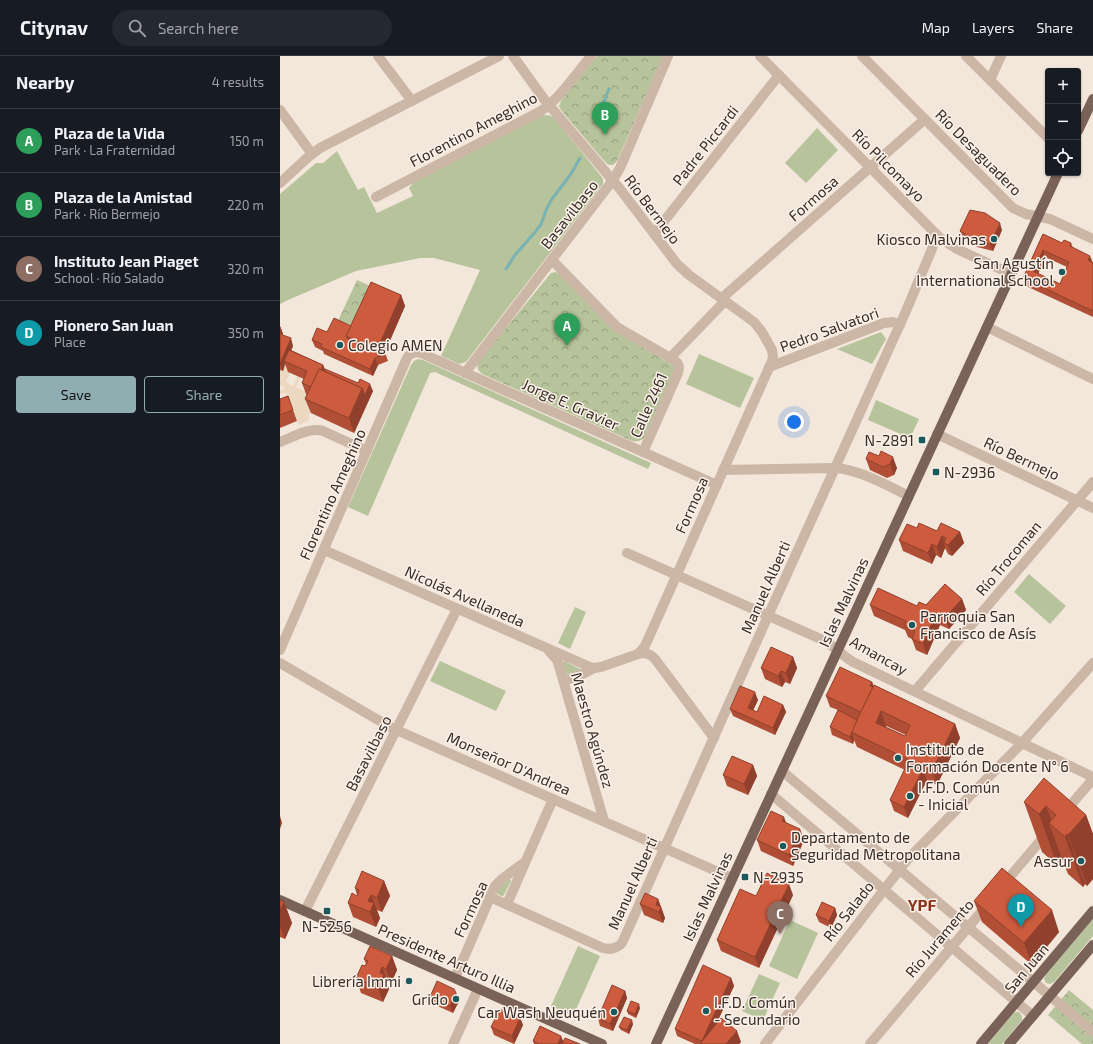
<!DOCTYPE html>
<meta charset="utf-8">
<style>
:root{--surface:#171b24;--page:#242831;--text:#f1f3f6;--muted:#9ea1a6;--line:#363941;--accent:#90aeb1}
body{margin:0;font-family:"Exo 2",sans-serif;background:var(--page);color:var(--text)}
.controls{position:absolute;right:12px;top:12px;display:grid;overflow:hidden;border-radius:4px;box-shadow:0 1px 3px #0004}
.controls button{width:36px;height:36px;display:grid;place-items:center;padding:0;border:0;border-bottom:1px solid var(--line);background:var(--surface);color:var(--text);font:20px sans-serif}
.you{position:absolute;left:514px;top:366px;width:14px;height:14px;margin:-10px;border:3px solid #fff;border-radius:50%;background:#1a73e8;box-shadow:0 0 0 6px #1a73e833}
.badge{display:grid;place-items:center;width:26px;height:26px;border-radius:50%;background:var(--accent);color:#fff;font-size:13px;font-weight:700}
.pin{position:absolute;translate:-50% -33px;filter:drop-shadow(0 1px 2px #0008)}
.pin::after{content:'';position:absolute;top:21px;width:14px;height:12px;background:inherit;clip-path:polygon(0 0,100% 0,50% 100%)}
.list{margin:0;padding:0;list-style:none}
h2{display:flex;justify-content:space-between;align-items:center;height:52px;margin:0;padding:0 16px;font-size:17px}
h2 small{font-size:13px;font-weight:400;color:var(--muted)}
.list li{display:grid;grid-template-columns:26px 1fr auto;gap:12px;align-items:center;box-sizing:border-box;height:64px;padding:0 16px;border-top:1px solid var(--line)}
.list b{display:block;font-size:15px;white-space:nowrap}
.list p{margin:0;font-size:13px;white-space:nowrap;color:var(--muted)}
.list em{font-size:13px;font-style:normal;color:var(--muted)}
.actions{display:flex;gap:8px;padding:12px 16px}
.actions a{flex:1;padding:9px 0;border:1px solid var(--accent);border-radius:4px;text-align:center;font-size:14px;color:var(--accent)}
.actions .main{background:var(--accent);color:#111}
.icon{flex:none;width:22px;height:22px;fill:none;stroke:currentColor;stroke-width:2;stroke-linecap:round;stroke-linejoin:round}
.map{position:relative;flex:none;width:813px;height:988px;overflow:hidden}
header{display:flex;align-items:center;gap:24px;box-sizing:border-box;height:56px;padding:0 20px;background:var(--surface);border-bottom:1px solid var(--line)}
header strong{font-size:19px}
nav{display:flex;gap:22px;margin-inline-start:auto;font-size:14px}
.search{width:280px;height:36px;background:var(--page);display:flex;align-items:center;gap:10px;box-sizing:border-box;padding:0 14px;border-radius:22px;color:var(--muted);font-size:15px}
main{display:flex}
aside{flex:1;background:var(--surface)}
.map>svg:first-child{display:block}
.green{fill:#b7c39a}
.park{fill:url(#park-crowns)}
.plaza{fill:#ecd8c1}
.lines{fill:none;stroke-linecap:round;stroke-linejoin:round}
.stream{stroke:#78b2b2;stroke-width:3}
.minor{stroke:#ccb6a6;stroke-width:10}
.major{stroke:#7b6258;stroke-width:10}
.wall{fill:#b04f36;fill-rule:evenodd}
.shaded-wall{fill:#90402c}
.building{fill:#cd5c3f;stroke:#90402c;fill-rule:evenodd}
.poi-dot{fill:#1a5a5c;stroke:#fbf1e8;stroke-width:1.5}
.labels{text-anchor:middle;dominant-baseline:central;stroke-width:3;stroke-linejoin:round;paint-order:stroke}
.street-label{font-size:15px;fill:#382c27;stroke:#fbf1e8}
.poi-label{font-size:15px;fill:#382c27;stroke:#fbf1e8;text-anchor:start}
.neighbourhood-label{font-size:16px;font-weight:bold;fill:#8c321b;stroke:#fbf1e8}
</style>
<header>
<strong>Citynav</strong>
<div class="search"><svg class="icon" aria-label="search" viewBox="0 0 24 24"><circle cx="10" cy="10" r="6"/><path d="M15 15l6 6"/></svg>Search here</div>
<nav><a>Map</a><a>Layers</a><a>Share</a></nav>
</header>
<main>
<aside>
<h2>Nearby<small>4 results</small></h2>
<ul class="list">
<li><span class="badge" style="background:#2e9e5b">A</span><div><b>Plaza de la Vida</b><p>Park · La Fraternidad</p></div><em>150 m</em></li>
<li><span class="badge" style="background:#2e9e5b">B</span><div><b>Plaza de la Amistad</b><p>Park · Río Bermejo</p></div><em>220 m</em></li>
<li><span class="badge" style="background:#8d6e63">C</span><div><b>Instituto Jean Piaget</b><p>School · Río Salado</p></div><em>320 m</em></li>
<li><span class="badge" style="background:#0f9aa8">D</span><div><b>Pionero San Juan</b><p>Place</p></div><em>350 m</em></li>
</ul>
<div class="actions"><a class="main">Save</a><a>Share</a></div>
</aside>
<div class="map">
<svg width="813" height="988" viewBox="0 0 813 988">
<defs>
<pattern id="park-crowns" width="20" height="18" patternUnits="userSpaceOnUse"><rect width="20" height="18" fill="#b7c39a"/><path d="M2 6a3 3 0 1 1 6 0M12 15a3 3 0 1 1 6 0" fill="none" stroke="#969f7e"/></pattern>
</defs>
<rect width="100%" height="100%" fill="#f3e7db"/>
<!-- green -->
<g class="green">
<path d="M266 59 271 60 275 63 321 120 323 123V128L186 306 179 308 161 300 200 214 154 202H140L76 215 8 244 0 248V138L36 107H43L57 95 78 134 84 131 97 157 133 140 129 132 133 127 261 60Z"/>
<path d="M537 72 558 94 526 127 505 107Z"/>
<path d="M601 276 606 283 592 308 557 293Z"/>
<path d="M419 298 474 322 460 352 406 328Z"/>
<path d="M138 303 143 304 371 407 368 413 155 316 150 317 88 460 68 451 131 309 134 305Z"/>
<path d="M596 344 639 363 630 382 588 364Z"/>
<path d="M749 518 786 550 770 568 734 536Z"/>
<path d="M295 551 306 556 290 593 278 587Z"/>
<path d="M160 605 226 635 216 655 150 625Z"/>
<path d="M284 605 300 613V614L287 618 285 616 283 606Z"/>
<path d="M230 823 231 825 224 839 223 840C218 840 217 837 217 833Z"/>
<path d="M813 862V880L774 926 770 928 766 927 764 923 766 919Z"/>
<path d="M510 864 538 877 517 923 489 910Z"/>
<path d="M298 890 320 900 293 960 271 950Z"/>
<path d="M479 918 500 927 483 964 462 955Z"/>
<path d="M736 956H739L742 960V964L722 988H708L734 957Z"/>
</g>
<!-- park -->
<g class="park">
<path d="M317 0H383L337 105 333 109H329L325 106 281 54 279 50 281 45Z"/>
<path d="M275 216 279 218 332 272 394 310 395 313 364 382C360 385 357 386 352 385L202 318C197 314 196 310 199 305L271 217Z"/>
<path d="M77 224 97 233 76 278 56 269Z"/>
<path d="M789 934 813 954V988H802L768 959Z"/>
</g>
<!-- plaza -->
<path class="plaza" d="M8 302 10 317 6 326 13 330 17 320 21 322 16 331 27 336 37 343 31 357 28 359 30 364 19 369 6 337 0 338V335L5 333 4 331 0 330V315Z"/>
<g class="lines">
<!-- stream -->
<g class="stream">
<path d="M322 50 329 33"/>
<path d="M226 213 235 199 256 175 261 168 267 152 272 143 291 118 300 102"/>
</g>
<!-- minor -->
<g class="minor">
<path d="M98 0 132 45"/>
<path d="M233 0 264 43 340 133 397 208 409 219 474 266 482 276 492 294 493 301 492 305 365 590 358 598"/>
<path d="M480 0 660 182 677 193 731 218"/>
<path d="M582 0 733 152 746 158 770 163 813 183"/>
<path d="M686 0 768 82"/>
<path d="M710 24 721 0"/>
<path d="M0 54 32 98"/>
<path d="M0 127 27 102 40 92 219 0"/>
<path d="M96 141 261 55C281 41 295 19 311 0"/>
<path d="M374 178 499 19"/>
<path d="M272 204 337 271 394 304C399 307 400 312 398 317L363 396"/>
<path d="M442 242 645 63"/>
<path d="M707 271 813 323"/>
<path d="M390 302 445 245"/>
<path d="M489 311 604 267 613 266 620 269"/>
<path d="M185 317 333 124 340 112 388 0"/>
<path d="M657 378 813 452"/>
<path d="M0 386C13 381 29 371 43 375L87 395"/>
<path d="M443 414 556 412C580 414 606 429 629 440"/>
<path d="M44 494 310 611 314 612 321 611 361 597C367 597 371 598 375 603L434 682"/>
<path d="M347 497 543 584C554 590 562 599 573 606L813 721"/>
<path d="M0 594 127 302C130 297 135 295 141 297L437 429"/>
<path d="M269 595 277 604 279 610 324 765"/>
<path d="M0 607 112 672 452 822"/>
<path d="M284 625 305 617 314 612"/>
<path d="M635 635 813 426"/>
<path d="M502 715 813 976"/>
<path d="M491 738 753 960"/>
<path d="M784 757 813 723"/>
<path d="M722 830 767 777"/>
<path d="M210 841 323 892C330 894 337 892 342 887L488 560 626 255 652 193 656 178"/>
<path d="M227 848 273 743"/>
<path d="M25 855 177 553"/>
<path d="M175 922 215 830 222 823 245 806"/>
<path d="M173 988 198 933"/>
<path d="M485 988 627 804 742 687 813 607"/>
<path d="M590 988 707 849"/>
</g>
<!-- major -->
<g class="major">
<path d="M798 75 813 43"/>
<path d="M0 844 322 988"/>
<path d="M376 988 778 117"/>
<path d="M701 988 813 855"/>
<path d="M729 988 813 889"/>
</g>
</g>
<!-- wall -->
<g class="wall">
<path d="M722 174 713 195 697 191 683 182 680 175Z"/>
<path d="M763 178 782 187H791L793 192 813 207V261L746 230 743 222ZM765 201 787 211 780 228 758 218Z"/>
<path d="M121 239 125 250 105 296 108 305 98 309 93 320 44 298 43 295 35 291 32 284 47 276 71 270Z"/>
<path d="M0 270 3 278 2 279 13 290 11 294 43 309 45 313 93 335 74 377 31 357 25 343 27 339 26 338 22 327 24 323 8 316 5 308 3 315 0 314Z"/>
<path d="M8 340 17 365 0 372V343Z"/>
<path d="M589 396 617 412 614 419 607 422 590 414 586 403Z"/>
<path d="M637 472 657 475 680 476 684 487 672 500 668 498 665 492 661 502 656 499 652 508 623 495 619 484Z"/>
<path d="M682 543 686 554 669 573 660 569 647 599 636 594 632 583 628 581 625 574 594 560 590 549 637 550Z"/>
<path d="M513 601 517 612 510 628 505 626 502 631 485 623 481 612Z"/>
<path d="M592 626 593 630 675 668 680 682 657 729 647 724 628 762 614 755 610 744 625 714 577 691 574 684 573 688 552 679 550 671 558 654 550 651 546 640ZM606 670 626 679 625 680 606 671Z"/>
<path d="M478 644 473 654 477 656 503 649 506 656 495 679 453 660 450 653Z"/>
<path d="M473 709 477 720 468 739 447 730 443 719Z"/>
<path d="M744 746 806 759 813 778V823L807 830 805 828 803 831 788 818 782 803 777 809 762 796Z"/>
<path d="M506 766 524 784 513 810 481 795 477 784Z"/>
<path d="M104 825 110 840 102 856 97 854 100 862 96 871 73 861 68 847 77 840V839L75 832Z"/>
<path d="M513 839 479 912 441 895 437 884 476 840Z"/>
<path d="M378 843 385 862 383 867 364 859 360 848Z"/>
<path d="M0 844 4 846 12 867 5 883 0 881Z"/>
<path d="M694 845 779 876 752 909 702 866Z"/>
<path d="M555 852 557 859 551 872 539 866 536 859Z"/>
<path d="M112 900 117 914 111 927 108 926 107 928 109 933 103 946 81 937 76 922 85 910 86 908 84 903Z"/>
<path d="M451 922 454 930 436 968 461 986 459 988H415L397 980 395 973Z"/>
<path d="M345 935 347 942 333 975 320 970 318 962Z"/>
<path d="M150 941 179 945 173 957 153 948Z"/>
<path d="M360 952 356 962 348 958 347 955Z"/>
<path d="M240 962 243 969 234 988 214 979 211 971Z"/>
<path d="M353 968 349 978 341 974 339 971Z"/>
<path d="M253 985H283L300 988H254Z"/>
</g>
<!-- shaded-wall -->
<g class="shaded-wall">
<path d="M720 167 722 174 713 195 710 188Z"/>
<path d="M763 194 765 201 756 223 753 215Z"/>
<path d="M810 200 813 207 808 204Z"/>
<path d="M121 239 125 250 105 296 101 285Z"/>
<path d="M0 270 3 278 0 284Z"/>
<path d="M11 282 13 290 6 306 4 305 5 308 3 315 0 308Z"/>
<path d="M95 302 98 309 93 320 90 313Z"/>
<path d="M43 309 47 320 33 332Z"/>
<path d="M90 328 93 335 74 377 69 362 82 332Z"/>
<path d="M613 401 617 412 614 419 610 408Z"/>
<path d="M680 476 684 487 672 500 668 489Z"/>
<path d="M662 480 665 488 664 487 665 492 661 502 657 491Z"/>
<path d="M652 488 656 499 652 508 648 497Z"/>
<path d="M682 543 686 554 669 573 665 562Z"/>
<path d="M656 558 660 569 647 599 643 588Z"/>
<path d="M513 601 517 612 510 628 506 617Z"/>
<path d="M501 615 505 626 502 631 498 620Z"/>
<path d="M592 626 595 633 590 630Z"/>
<path d="M475 636 478 644 471 659 468 652Z"/>
<path d="M503 649 506 656 495 679 493 672Z"/>
<path d="M601 655 606 670 601 681 596 667Z"/>
<path d="M675 668 680 682 657 729 652 715Z"/>
<path d="M572 677 574 684 573 688 570 681Z"/>
<path d="M473 709 477 720 468 739 464 728Z"/>
<path d="M643 713 647 724 628 762 624 751Z"/>
<path d="M766 750 774 771 769 767 782 803 777 809 759 758Z"/>
<path d="M806 759 813 778V823L807 830 788 779Z"/>
<path d="M0 760 2 767 0 773Z"/>
<path d="M504 761 508 772 502 765Z"/>
<path d="M520 773 524 784 513 810 509 799Z"/>
<path d="M787 778 805 828 803 831 785 781Z"/>
<path d="M104 825 110 840 102 856 97 842Z"/>
<path d="M509 828 513 839 479 912 475 901Z"/>
<path d="M91 839 100 862 96 871 90 856 88 845Z"/>
<path d="M378 843 385 862 383 867 376 849Z"/>
<path d="M4 846 12 867 5 883 0 870V854Z"/>
<path d="M555 852 557 859 551 872 549 865Z"/>
<path d="M772 854 779 876 752 909 744 887Z"/>
<path d="M112 900 117 914 111 927 106 913Z"/>
<path d="M102 911 108 926 107 928 109 933 103 946 98 932 100 917Z"/>
<path d="M451 922 454 930 427 988 422 985Z"/>
<path d="M345 935 347 942 333 975 330 968Z"/>
<path d="M176 937 179 945 173 957 170 950Z"/>
<path d="M359 948 360 952 356 962 355 958Z"/>
<path d="M240 962 243 969 234 988 232 980Z"/>
<path d="M352 964 353 968 349 978 347 974Z"/>
<path d="M457 975 461 986 459 988H446Z"/>
<path d="M281 980 284 987V988H278Z"/>
</g>
<!-- building -->
<g class="building">
<path d="M690 154 705 157 720 167 710 188 694 183 680 175Z"/>
<path d="M763 178 782 187 784 184 791 187 790 190 810 200 808 204 813 207V255L743 222ZM763 194 789 206 780 228 753 215Z"/>
<path d="M91 226 121 239 101 285 89 290 66 280Z"/>
<path d="M54 262 71 270 66 280 68 283 90 293 102 289 105 298 95 302 90 313 41 291 42 288 32 284 37 272 47 276Z"/>
<path d="M0 278 11 282 0 308Z"/>
<path d="M9 294 43 309 41 314 39 313 31 331 22 327 27 315 4 305Z"/>
<path d="M39 313 82 332 69 362 25 343Z"/>
<path d="M45 313 78 327 80 323 90 328 85 339 82 332 44 315Z"/>
<path d="M8 340 13 354 0 359V343Z"/>
<path d="M601 395 613 401 610 408 603 411 586 403 589 396 599 400Z"/>
<path d="M639 467 657 475 661 467 680 476 668 489 664 487 666 482 662 480 657 491 652 488 648 497 619 484 627 468 637 472Z"/>
<path d="M665 528 682 543 665 562 656 558 643 588 632 583 635 575 624 570 626 565 590 549 598 532 637 550 639 546 646 549Z"/>
<path d="M491 591 513 601 506 617 501 615 498 620 481 612Z"/>
<path d="M560 611 592 626 590 630 593 631 581 656 546 640Z"/>
<path d="M594 629 675 668 652 715 571 676ZM601 655 630 669 625 680 596 667Z"/>
<path d="M460 630 475 636 468 652 477 656 484 640 503 649 493 672 450 653Z"/>
<path d="M558 654 577 664 570 681 550 671Z"/>
<path d="M452 700 473 709 464 728 443 719Z"/>
<path d="M628 706 643 713 624 751 610 744Z"/>
<path d="M764 722 806 759 788 779 787 778 785 781 769 767 776 759 766 750 759 758 744 746Z"/>
<path d="M491 755 504 761 502 765 520 773 509 799 477 784Z"/>
<path d="M722 812 772 854 744 887 694 845Z"/>
<path d="M82 815 104 825 97 842 91 839 88 845 94 847 90 856 68 847 72 837 77 840 79 834 75 832Z"/>
<path d="M487 817 509 828 475 901 437 884 460 833 476 840Z"/>
<path d="M365 837 378 843 376 849 381 851 379 856 360 848Z"/>
<path d="M0 844 4 846 0 854Z"/>
<path d="M542 846 555 852 549 865 536 859Z"/>
<path d="M90 890 112 900 106 913 102 911 100 917 104 918 98 932 76 922 82 909 85 910 88 905 84 903Z"/>
<path d="M423 909 451 922 422 985 395 973Z"/>
<path d="M157 925 174 933 176 937 170 950 150 941Z"/>
<path d="M332 929 345 935 330 968 318 962Z"/>
<path d="M351 945 359 948 355 958 347 955Z"/>
<path d="M220 953 240 962 232 980 211 971Z"/>
<path d="M344 961 352 964 347 974 339 971Z"/>
<path d="M441 962 457 975 446 988H420Z"/>
<path d="M260 970 281 980 278 988H259L253 985Z"/>
<path d="M285 982 300 988H282Z"/>
</g>
<!-- markers -->
<g class="poi-dot">
<circle cx="714" cy="183" r="4"/>
<circle cx="782" cy="216" r="4"/>
<circle cx="60" cy="289" r="4"/>
<rect x="638" y="380" width="8" height="8" rx="2"/>
<rect x="652" y="412" width="8" height="8" rx="2"/>
<circle cx="632" cy="569" r="4"/>
<circle cx="618" cy="702" r="4"/>
<circle cx="630" cy="740" r="4"/>
<circle cx="503" cy="790" r="4"/>
<circle cx="801" cy="805" r="4"/>
<rect x="461" y="817" width="8" height="8" rx="2"/>
<rect x="43" y="851" width="8" height="8" rx="2"/>
<circle cx="129" cy="925" r="4"/>
<circle cx="176" cy="943" r="4"/>
<circle cx="426" cy="955" r="4"/>
<circle cx="334" cy="956" r="4"/>
</g>
<g class="labels">
<!-- street labels -->
<g class="street-label">
<text transform="translate(193 73) rotate(-28)">Florentino Ameghino</text>
<text transform="translate(425 89) rotate(-52)">Padre Piccardi</text>
<text transform="translate(699 96) rotate(45)">Río Desaguadero</text>
<text transform="translate(609 109) rotate(45)">Río Pilcomayo</text>
<text transform="translate(533 142) rotate(-41)">Formosa</text>
<text transform="translate(373 153) rotate(53)">Río Bermejo</text>
<text transform="translate(289 158) rotate(-52)">Basavilbaso</text>
<text transform="translate(549 273) rotate(-20)">Pedro Salvatori</text>
<text transform="translate(291 348) rotate(24)">Jorge E. Gravier</text>
<text transform="translate(368 349) rotate(-66)">Calle 2461</text>
<text transform="translate(742 402) rotate(25)">Río Bermejo</text>
<text transform="translate(52 438) rotate(-66)">Florentino Ameghino</text>
<text transform="translate(411 449) rotate(-66)">Formosa</text>
<text transform="translate(728 502) rotate(-50)">Río Trocoman</text>
<text transform="translate(485 531) rotate(-66)">Manuel Alberti</text>
<text transform="translate(185 540) rotate(24)">Nicolás Avellaneda</text>
<text transform="translate(563 546) rotate(-65)">Islas Malvinas</text>
<text transform="translate(599 599) rotate(29)">Amancay</text>
<text transform="translate(313 674) rotate(74)">Maestro Agúndez</text>
<text transform="translate(88 697) rotate(-63)">Basavilbaso</text>
<text transform="translate(229 707) rotate(24)">Monseñor D'Andrea</text>
<text transform="translate(352 827) rotate(-66)">Manuel Alberti</text>
<text transform="translate(427 840) rotate(-65)">Islas Malvinas</text>
<text transform="translate(190 853) rotate(-65)">Formosa</text>
<text transform="translate(568 855) rotate(-52)">Río Salado</text>
<text transform="translate(659 882) rotate(-50)">Río Juramento</text>
<text transform="translate(167 902) rotate(24)">Presidente Arturo Illia</text>
<text transform="translate(746 912) rotate(-50)">San Juan</text>
</g>
<!-- poi labels -->
<g class="poi-label">
<text x="706" y="183" text-anchor="end">Kiosco Malvinas</text>
<text x="774" y="207" text-anchor="end">San Agustín<tspan x="774" dy="17">International School</tspan></text>
<text x="68" y="289">Colegio AMEN</text>
<text x="634" y="384" text-anchor="end">N-2891</text>
<text x="664" y="416">N-2936</text>
<text x="640" y="560">Parroquia San<tspan x="640" dy="17">Francisco de Asís</tspan></text>
<text x="626" y="693">Instituto de<tspan x="626" dy="17">Formación Docente N° 6</tspan></text>
<text x="638" y="731">I.F.D. Común<tspan x="638" dy="17">- Inicial</tspan></text>
<text x="511" y="781">Departamento de<tspan x="511" dy="17">Seguridad Metropolitana</tspan></text>
<text x="793" y="805" text-anchor="end">Assur</text>
<text x="473" y="821">N-2935</text>
<text x="47" y="870" text-anchor="middle">N-5256</text>
<text x="121" y="925" text-anchor="end">Librería Immi</text>
<text x="168" y="943" text-anchor="end">Grido</text>
<text x="434" y="946">I.F.D. Común<tspan x="434" dy="17">- Secundario</tspan></text>
<text x="326" y="956" text-anchor="end">Car Wash Neuquén</text>
</g>
<!-- neighbourhood labels -->
<g class="neighbourhood-label">
<text x="642" y="848">YPF</text>
</g>
</g>
</svg>
<div class="controls">
<button>+</button>
<button>−</button>
<button><svg class="icon" aria-label="locate" viewBox="0 0 24 24"><circle cx="12" cy="12" r="6"/><path d="M12 2v4M12 18v4M2 12h4M18 12h4"/></svg></button>
</div>
<div class="you"></div>
<div class="pin badge" style="left:287px;top:290px;background:#2e9e5b">A</div>
<div class="pin badge" style="left:325px;top:79px;background:#2e9e5b">B</div>
<div class="pin badge" style="left:500px;top:878px;background:#8d6e63">C</div>
<div class="pin badge" style="left:741px;top:871px;background:#0f9aa8">D</div>
</div>
</main>
